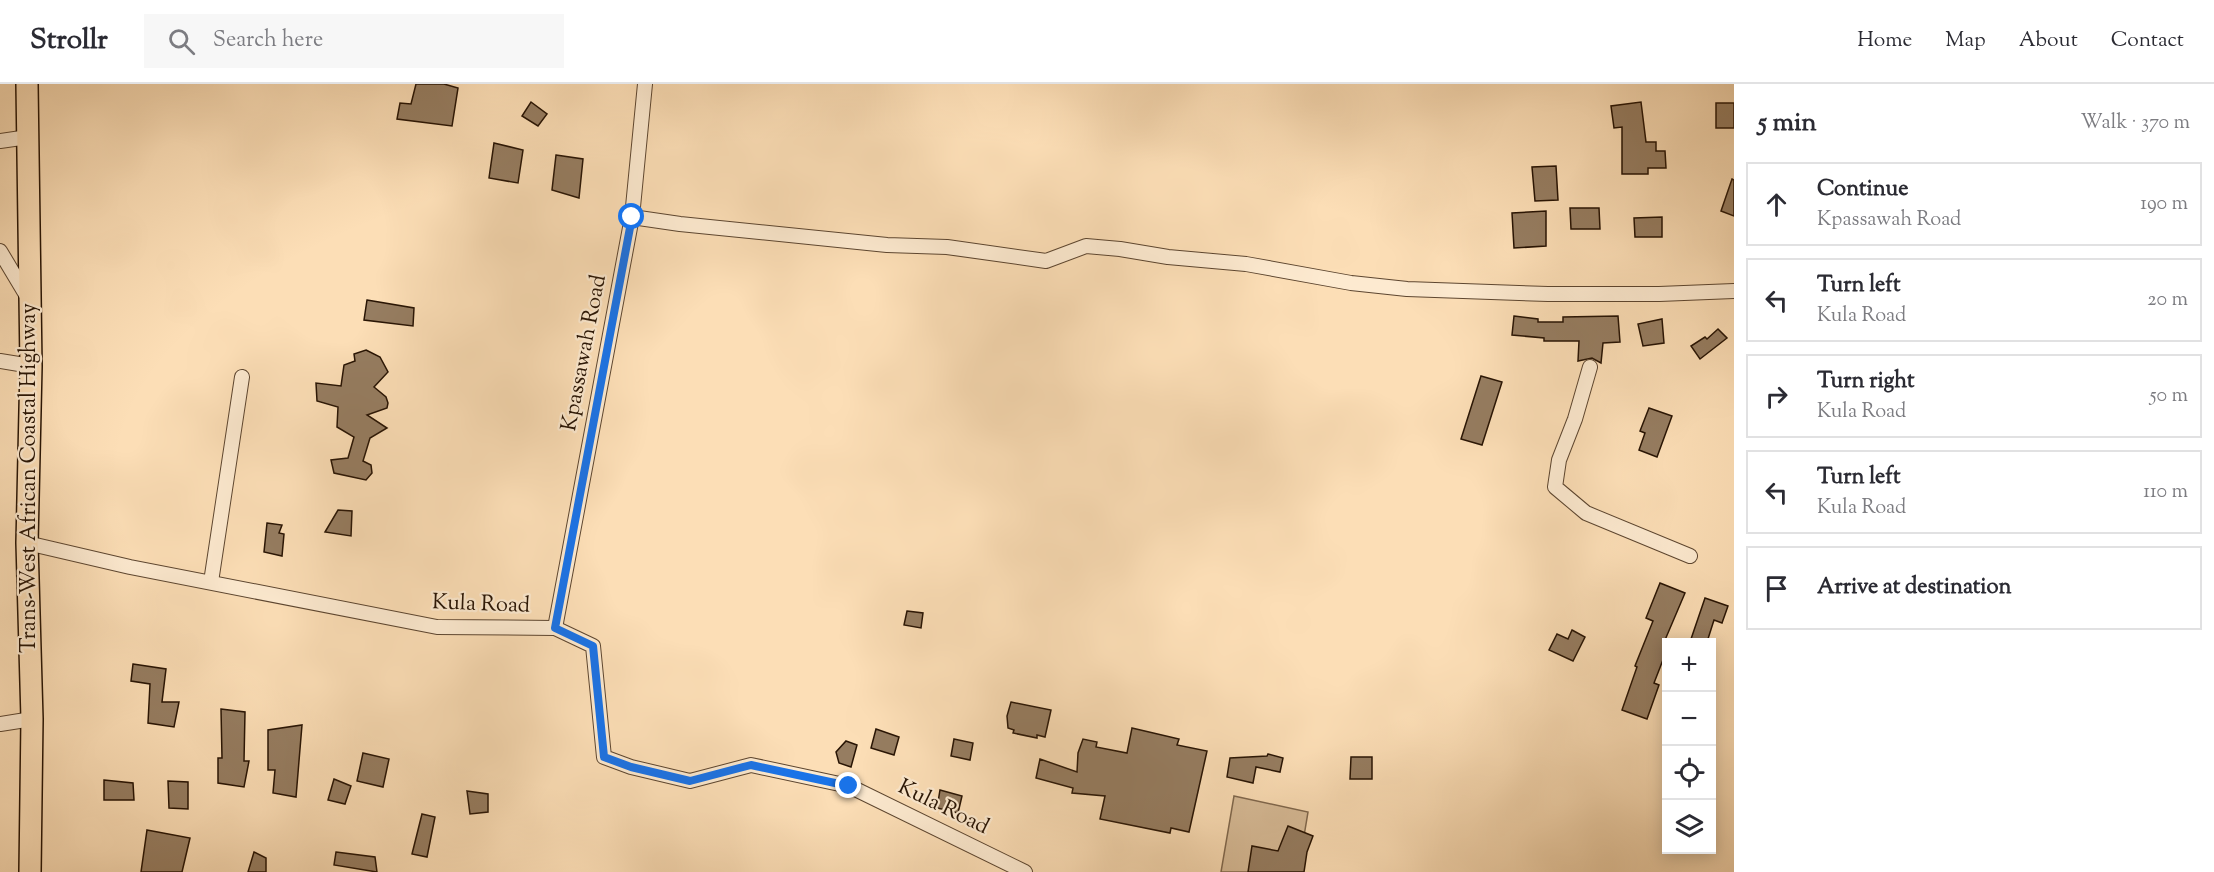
<!DOCTYPE html>
<meta charset="utf-8">
<style>
:root{--surface:#fff;--page:#f7f7f7;--text:#2b2b33;--muted:#7c7c81;--line:#e1e1e2}
body{margin:0;font-family:"Sorts Mill Goudy",serif;background:var(--page);color:var(--text)}
.controls{position:absolute;right:18px;bottom:18px;display:grid;overflow:hidden;border-radius:0px;box-shadow:0 3px 15px #0003}
.controls button{width:54px;height:54px;display:grid;place-items:center;padding:0;border:0;border-bottom:2px solid var(--line);background:var(--surface);color:var(--text);font:30px sans-serif}
.stop{position:absolute;width:18px;height:18px;margin:-14px;border:4px solid #1a73e8;border-radius:50%;background:#fff}
.stop.end{background:#1a73e8;border-color:#fff;box-shadow:0 2px 6px #0008}
.list{margin:0;padding:0;list-style:none}
h2{display:flex;justify-content:space-between;align-items:center;height:78px;margin:0;padding:0 24px;font-size:26px}
h2 small{font-size:20px;font-weight:400;color:var(--muted)}
.list li{display:grid;grid-template-columns:39px 1fr auto;gap:18px;align-items:center;box-sizing:border-box;height:84px;margin:0 12px 12px;padding:0 12px;border:2px solid var(--line);border-radius:0px}
.list b{display:block;font-size:22px;white-space:nowrap}
.list p{margin:0;font-size:20px;white-space:nowrap;color:var(--muted)}
.list em{font-size:20px;font-style:normal;color:var(--muted)}
.icon{flex:none;width:33px;height:33px;fill:none;stroke:currentColor;stroke-width:2;stroke-linecap:round;stroke-linejoin:round}
.map{position:relative;flex:none;width:1734px;height:788px;overflow:hidden}
header{display:flex;align-items:center;gap:36px;box-sizing:border-box;height:84px;padding:0 30px;background:var(--surface);border-bottom:2px solid var(--line)}
header strong{font-size:28px}
nav{display:flex;gap:33px;margin-inline-start:auto;font-size:21px}
.search{width:420px;height:54px;background:var(--page);display:flex;align-items:center;gap:15px;box-sizing:border-box;padding:0 21px;border-radius:0px;color:var(--muted);font-size:22px}
main{display:flex}
aside{flex:1;background:var(--surface)}
.map>svg:first-child{display:block}
.green{fill:#d8bc98;stroke:#80684e;stroke-width:1.5}
.building{fill:#967d61;stroke:#281404;stroke-width:1.5}
.lines{fill:none;stroke-linecap:round;stroke-linejoin:round}
.minor-casing{stroke:#5d4630;stroke-width:16}
.trunk-casing{stroke:#281404;stroke-width:24}
.minor{stroke:#fdead0;stroke-width:14}
.trunk{stroke:#fcdeb6;stroke-width:21}
.route{stroke:#1a73e8;stroke-width:8}
.labels{text-anchor:middle;dominant-baseline:central;stroke-width:4.5;stroke-linejoin:round;paint-order:stroke}
.street-label{font-size:22px;fill:#281404;stroke:#fdead0}
</style>
<header>
<strong>Strollr</strong>
<div class="search"><svg class="icon" aria-label="search" viewBox="0 0 24 24"><circle cx="10" cy="10" r="6"/><path d="M15 15l6 6"/></svg>Search here</div>
<nav><a>Home</a><a>Map</a><a>About</a><a>Contact</a></nav>
</header>
<main>
<div class="map">
<svg width="1734" height="788" viewBox="0 0 1734 788">
<rect width="100%" height="100%" fill="#fcdeb6"/>
<filter id="stains"><feTurbulence type="fractalNoise" baseFrequency=".00333" numOctaves="4"/><feColorMatrix values="0 0 0 0 .2 0 0 0 0 .09 0 0 0 0 .02 0 0 0 .5 -.17"/></filter>
<radialGradient id="worn" r=".72"><stop offset=".6" stop-color="#630" stop-opacity="0"/><stop offset="1" stop-color="#630" stop-opacity=".3"/></radialGradient>
<!-- green -->
<path class="green" d="M1234 712 1308 728 1298 788H1221Z"/>
<!-- building -->
<g class="building">
<path d="M416 0H444L458 4 452 42 397 35 400 19 411 20Z"/>
<path d="M531 18 547 30 538 42 522 32Z"/>
<path d="M1641 18 1646 58H1656V67H1665L1666 84H1648V90H1622V43L1614 44 1611 22Z"/>
<rect x="1716" y="19" width="18" height="25"/>
<path d="M494 59 523 66 518 99 489 94Z"/>
<path d="M556 71 583 75 579 114 552 106Z"/>
<path d="M1556 82 1558 116 1535 117 1532 83Z"/>
<path d="M1732 95 1734 96V132L1721 127Z"/>
<path d="M1570 124H1599L1600 145H1571Z"/>
<path d="M1546 127V162L1514 164 1512 129Z"/>
<path d="M1662 133V153H1635L1634 134Z"/>
<path d="M367 216 414 224 413 242 364 236Z"/>
<path d="M1514 232 1538 235V238H1563V233L1618 232 1620 258 1603 259 1601 279 1592 274 1578 277 1579 257H1544V254L1512 251Z"/>
<path d="M1662 235 1664 259 1643 262 1638 240Z"/>
<path d="M1718 245 1727 254 1700 275 1691 262 1705 253 1707 255Z"/>
<path d="M366 266 380 273 388 288 374 303 386 313 388 319 387 324 367 331 387 344 370 354 363 377 371 381 372 389 366 396 334 389 331 376 348 374 354 353 337 343 338 323 317 317 316 299 341 302 344 281 355 277 354 270Z"/>
<path d="M1481 292 1502 298 1482 361 1461 355Z"/>
<path d="M1649 324 1672 332 1657 373 1639 366 1645 349 1640 347Z"/>
<path d="M338 426 352 427 351 452 325 448Z"/>
<path d="M267 439 282 441 279 449 284 450 282 472 264 468Z"/>
<path d="M1660 499 1685 509 1665 556 1666 557V568L1654 599 1659 601 1647 635 1622 626 1637 583 1635 582 1653 537 1646 534Z"/>
<path d="M1705 514 1728 522 1722 539 1714 536 1707 558H1690Z"/>
<path d="M907 527 923 529 921 544 904 541Z"/>
<path d="M1572 546 1585 553 1573 577 1549 566 1557 550 1568 555Z"/>
<path d="M133 580 166 585 162 618H179L174 643 148 639 150 600 131 597Z"/>
<path d="M1011 618 1051 626 1045 653 1037 651V654L1013 649 1014 646 1008 644 1007 632Z"/>
<path d="M221 625 245 628 244 677H249L244 703 218 699V674H222Z"/>
<path d="M302 641 296 713 273 709 275 686H268V646Z"/>
<path d="M1132 644 1179 655 1177 661 1207 667 1189 748 1171 744 1170 749 1100 735 1105 712 1072 709 1073 704 1036 694 1040 675 1077 688 1078 669 1083 655 1097 658 1096 663 1127 669Z"/>
<path d="M876 645 899 653 894 671 871 664Z"/>
<path d="M954 655 973 659 970 676 951 672Z"/>
<path d="M846 657 857 661 851 683 839 679 836 668Z"/>
<path d="M363 669 389 675 383 703 357 697Z"/>
<path d="M1268 670 1283 674 1280 688 1256 683 1253 699 1227 693 1230 674 1267 672Z"/>
<path d="M1351 673H1372V695H1350Z"/>
<path d="M334 695 351 702 345 720 328 716Z"/>
<path d="M104 696 133 699 134 716H104Z"/>
<path d="M168 697 188 698V725L169 724Z"/>
<path d="M940 706 962 712 958 729 937 724Z"/>
<path d="M467 707 488 710V728L470 730Z"/>
<path d="M422 730 435 733 427 773 412 770Z"/>
<path d="M1288 742 1313 752 1307 768 1304 788H1248L1252 762 1278 767Z"/>
<path d="M147 746 190 754 182 788H141Z"/>
<path d="M254 768 266 774V788H248Z"/>
<path d="M336 768 375 773 377 788 334 781Z"/>
</g>
<g class="lines">
<defs>
<g id="minor">
<path d="M0 57 28 53"/>
<path d="M632 133 680 140 887 161 947 163 1046 177 1086 162 1120 165 1168 173 1246 180 1351 199 1407 205 1548 210H1659L1734 207"/>
<path d="M0 167 28 214"/>
<path d="M0 277 31 282"/>
<path d="M1590 283 1575 335 1559 376 1555 403 1586 429 1690 472"/>
<path d="M27 459 130 483 437 543 555 544 593 562 604 673 631 683 690 697 751 681 849 702 1025 788"/>
<path d="M211 498 242 293"/>
<path d="M555 544 632 133 645 0"/>
<path d="M0 640 32 635"/>
</g>
<path id="trunk" d="M27 0 31 282 27 459 32 635 30 788"/>
</defs>
<!-- minor casing -->
<use href="#minor" class="minor-casing"/>
<!-- trunk casing -->
<use href="#trunk" class="trunk-casing"/>
<!-- minor -->
<use href="#minor" class="minor"/>
<!-- trunk -->
<use href="#trunk" class="trunk"/>
</g>
<g class="lines">
<!-- route -->
<path class="route" d="M632 133 555 544 593 562 604 673 631 683 690 697 751 681 849 702"/>
</g>
<g class="labels">
<!-- street labels -->
<g class="street-label">
<text transform="translate(585 269) rotate(-79)">Kpassawah Road</text>
<text transform="translate(30 394) rotate(-90)">Trans-West African Coastal Highway</text>
<text transform="translate(481 521) rotate(2)">Kula Road</text>
<text transform="translate(943 724) rotate(26)">Kula Road</text>
</g>
</g>
<rect width="100%" height="100%" filter="url(#stains)"/>
<rect width="100%" height="100%" fill="url(#worn)"/>
</svg>
<div class="controls">
<button>+</button>
<button>−</button>
<button><svg class="icon" aria-label="locate" viewBox="0 0 24 24"><circle cx="12" cy="12" r="6"/><path d="M12 2v4M12 18v4M2 12h4M18 12h4"/></svg></button>
<button><svg class="icon" aria-label="layers" viewBox="0 0 24 24"><path d="M12 4l9 5-9 5-9-5zM3 14l9 5 9-5"/></svg></button>
</div>
<div class="stop" style="left:632px;top:133px"></div>
<div class="stop end" style="left:849px;top:702px"></div>
</div>
<aside>
<h2>5 min<small>Walk · 370 m</small></h2>
<ul class="list">
<li><svg class="icon" aria-label="ahead" viewBox="0 0 24 24"><path d="M12 20V5M6 11l6-6 6 6"/></svg><div><b>Continue</b><p>Kpassawah Road</p></div><em>190 m</em></li>
<li><svg class="icon" aria-label="left" viewBox="0 0 24 24"><path d="M17 20v-9H6M10 6l-5 5 5 5"/></svg><div><b>Turn left</b><p>Kula Road</p></div><em>20 m</em></li>
<li><svg class="icon" aria-label="right" viewBox="0 0 24 24"><path d="M7 20v-9h11M14 6l5 5-5 5"/></svg><div><b>Turn right</b><p>Kula Road</p></div><em>50 m</em></li>
<li><svg class="icon" aria-label="left" viewBox="0 0 24 24"><path d="M17 20v-9H6M10 6l-5 5 5 5"/></svg><div><b>Turn left</b><p>Kula Road</p></div><em>110 m</em></li>
<li><svg class="icon" aria-label="arrive" viewBox="0 0 24 24"><path d="M6 21V4h12l-3 4 3 4H6"/></svg><div><b>Arrive at destination</b></div></li>
</ul>
</aside>
</main>
